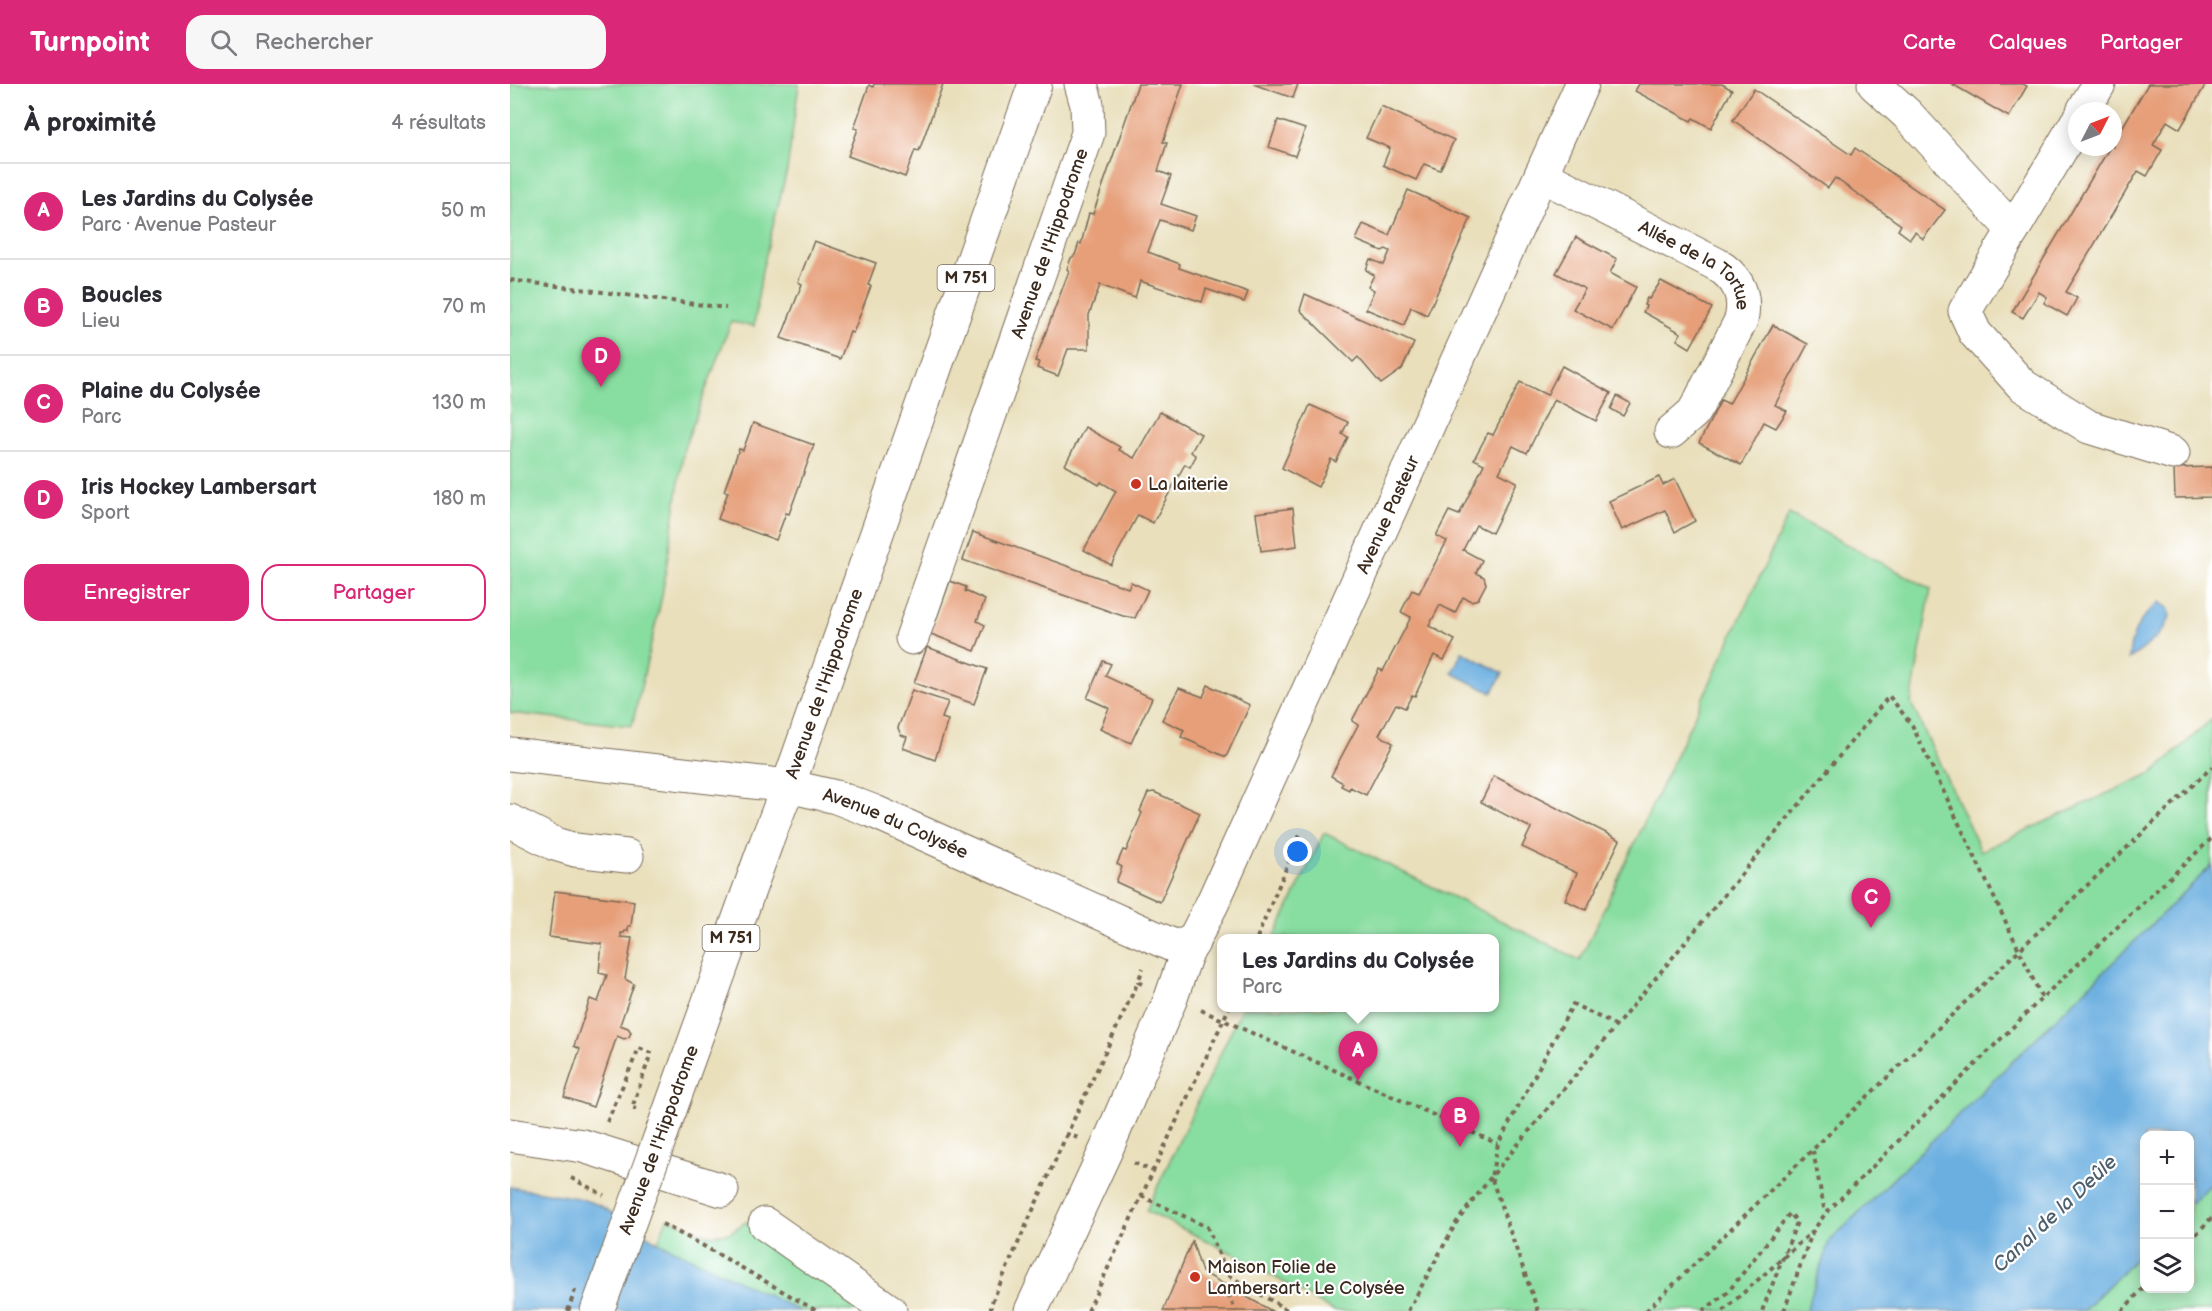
<!DOCTYPE html>
<html lang="fr">
<meta charset="utf-8">
<style>
:root{--surface:#fff;--page:#f7f7f7;--text:#2b2b33;--muted:#7c7c81;--line:#e1e1e2;--accent:#db2777}
body{margin:0;font-family:"Balsamiq Sans",sans-serif;background:var(--page);color:var(--text)}
.controls{position:absolute;right:18px;bottom:18px;display:grid;overflow:hidden;border-radius:12px;box-shadow:0 3px 15px #0003}
.controls button{width:54px;height:54px;display:grid;place-items:center;padding:0;border:0;border-bottom:2px solid var(--line);background:var(--surface);color:var(--text);font:30px sans-serif}
.compass{position:absolute;left:1558px;top:18px;width:54px;height:54px;border-radius:50%;background:var(--surface);box-shadow:0 3px 15px #0003;rotate:48deg}
.you{position:absolute;left:788px;top:768px;width:21px;height:21px;margin:-15px;border:4px solid #fff;border-radius:50%;background:#1a73e8;box-shadow:0 0 0 9px #1a73e833}
.badge{display:grid;place-items:center;width:39px;height:39px;border-radius:50%;background:var(--accent);color:#fff;font-size:20px;font-weight:700}
.pin{position:absolute;translate:-50% -50px;filter:drop-shadow(0 2px 3px #0008)}
.pin::after{content:'';position:absolute;top:32px;width:21px;height:18px;background:inherit;clip-path:polygon(0 0,100% 0,50% 100%)}
.popup{position:absolute;left:707px;top:850px;width:282px;height:78px;box-sizing:border-box;display:grid;place-content:center;border-radius:12px;background:var(--surface);filter:drop-shadow(0 2px 4px #0005);font-size:20px;white-space:nowrap;color:var(--muted)}
.popup b{font-size:22px;color:var(--text)}
.popup::after{content:'';position:absolute;left:50%;top:100%;margin-left:-12px;border:12px solid transparent;border-top-color:var(--surface)}
.list{margin:0;padding:0;list-style:none}
h2{display:flex;justify-content:space-between;align-items:center;height:78px;margin:0;padding:0 24px;font-size:26px}
h2 small{font-size:20px;font-weight:400;color:var(--muted)}
.list li{display:grid;grid-template-columns:39px 1fr auto;gap:18px;align-items:center;box-sizing:border-box;height:96px;padding:0 24px;border-top:2px solid var(--line)}
.list b{display:block;font-size:22px;white-space:nowrap}
.list p{margin:0;font-size:20px;white-space:nowrap;color:var(--muted)}
.list em{font-size:20px;font-style:normal;color:var(--muted)}
.actions{display:flex;gap:12px;padding:18px 24px}
.actions a{flex:1;padding:14px 0;border:2px solid var(--accent);border-radius:18px;text-align:center;font-size:21px;color:var(--accent)}
.actions .main{background:var(--accent);color:#fff}
.icon{flex:none;width:33px;height:33px;fill:none;stroke:currentColor;stroke-width:2;stroke-linecap:round;stroke-linejoin:round}
.map{position:relative;flex:none;width:1702px;height:1227px;overflow:hidden}
header{display:flex;align-items:center;gap:36px;box-sizing:border-box;height:84px;padding:0 30px;background:var(--accent);color:#fff}
header strong{font-size:28px}
nav{display:flex;gap:33px;margin-inline-start:auto;font-size:21px}
.search{width:420px;height:54px;background:var(--page);display:flex;align-items:center;gap:15px;box-sizing:border-box;padding:0 21px;border-radius:18px;color:var(--muted);font-size:22px}
main{display:flex}
aside{flex:1;background:var(--surface)}
.map>svg:first-child{display:block}
.green{fill:#88dda0;stroke:#62845f;stroke-width:1.5}
.water{fill:#6aafe0;stroke:#526c7f;stroke-width:1.5}
.building{fill:#e69f79}
.lines{fill:none;stroke-linecap:round;stroke-linejoin:round}
.minor-casing{stroke:#786955;stroke-width:35}
.major-casing{stroke:#786955;stroke-width:35}
.path{stroke:#786955;stroke-width:4;stroke-dasharray:4.5 4.5;stroke-linecap:butt}
.minor{stroke:#fff;stroke-width:33}
.major{stroke:#fff;stroke-width:33}
.major-bridge-casing{stroke:#786955;stroke-width:35;stroke-linecap:butt}
.path-bridge{stroke:#786955;stroke-width:4;stroke-dasharray:4.5 4.5;stroke-linecap:butt}
.major-bridge{stroke:#fff;stroke-width:33}
.poi-dot{fill:#c8321e;stroke:#fff;stroke-width:2}
.labels{text-anchor:middle;dominant-baseline:central;stroke-width:4.5;stroke-linejoin:round;paint-order:stroke}
.shield{fill:#fff;stroke:#766a62;stroke-width:1.5}
.shield-label{font-size:16px;font-weight:bold;fill:#3b2a1e}
.street-label{font-size:18px;fill:#3b2a1e;stroke:#fff}
.poi-label{font-size:18px;fill:#3b2a1e;stroke:#fff;text-anchor:start}
.water-label{font-size:20px;font-style:italic;fill:#4e5f6c;stroke:#fff}
</style>
<header>
<strong>Turnpoint</strong>
<div class="search"><svg class="icon" aria-label="search" viewBox="0 0 24 24"><circle cx="10" cy="10" r="6"/><path d="M15 15l6 6"/></svg>Rechercher</div>
<nav><a>Carte</a><a>Calques</a><a>Partager</a></nav>
</header>
<main>
<aside>
<h2>À proximité<small>4 résultats</small></h2>
<ul class="list">
<li><span class="badge">A</span><div><b>Les Jardins du Colysée</b><p>Parc · Avenue Pasteur</p></div><em>50 m</em></li>
<li><span class="badge">B</span><div><b>Boucles</b><p>Lieu</p></div><em>70 m</em></li>
<li><span class="badge">C</span><div><b>Plaine du Colysée</b><p>Parc</p></div><em>130 m</em></li>
<li><span class="badge">D</span><div><b>Iris Hockey Lambersart</b><p>Sport</p></div><em>180 m</em></li>
</ul>
<div class="actions"><a class="main">Enregistrer</a><a>Partager</a></div>
</aside>
<div class="map">
<svg width="1702" height="1227" viewBox="0 0 1702 1227">
<rect width="100%" height="100%" fill="#fff"/>
<filter id="ink" filterUnits="userSpaceOnUse"><feTurbulence type="fractalNoise" baseFrequency=".0167" numOctaves="2"/><feDisplacementMap in="SourceGraphic" scale="12" xChannelSelector="R" yChannelSelector="G"/><feConvolveMatrix kernelMatrix="1 2 1 2 8 2 1 2 1" color-interpolation-filters="sRGB"/></filter>
<filter id="wash" filterUnits="userSpaceOnUse"><feTurbulence type="fractalNoise" baseFrequency=".008" numOctaves="4" result="noise"/><feDisplacementMap in="SourceGraphic" scale="24" xChannelSelector="R" yChannelSelector="G"/><feGaussianBlur stdDeviation="1.35" result="paint"/><feColorMatrix in="noise" values="0 0 0 0 0 0 0 0 0 0 0 0 0 0 0 0 0 1.4 0 .05"/><feComposite in="paint" operator="in"/></filter>
<g filter="url(#wash)">
<rect width="100%" height="100%" fill="#e9dfbb"/>
<!-- green -->
<g class="green">
<path d="M0 0H289L277 86 252 186 244 242 221 238 174 364 152 512 122 642 0 629Z"/>
<path d="M1279 430 1421 505 1401 619 1471 767 1644 688 1702 635V781L1319 1158 1296 1227H823L734 1175 636 1127 732 924H984V854H764L814 749 1070 876Z"/>
<path d="M1702 1099V1227H1573L1634 1166V1204H1680V1121Z"/>
<path d="M157 1134 198 1151 219 1149 236 1138 255 1140 380 1227H290L148 1158Z"/>
</g>
<!-- water -->
<g class="water">
<path d="M1650 518C1653 520 1656 522 1658 524 1669 539 1630 568 1619 575 1620 550 1630 533 1650 518Z"/>
<path d="M952 568 993 589 982 609 942 589Z"/>
<path d="M1702 781V1099L1680 1121V1052H1634V1166L1573 1227H1296L1319 1158Z"/>
<path d="M0 1103 68 1114 89 1121 148 1158 290 1227H0Z"/>
</g>
<g id="blocks">
<!-- building -->
<g class="building">
<path d="M364 0H433L409 67 405 66 395 93 338 72 348 45 344 44 359 1 363 3Z"/>
<path d="M628 0H673L653 58 657 59 648 87 661 92 651 120 686 132 681 146 650 136 638 168 670 180 669 184 738 208 734 218 696 205 692 218 630 197 625 214 590 201 579 231V265H558L548 292 527 284 529 278 525 277 559 187 557 185 561 174 565 171 569 159 571 160 579 129 583 130Z"/>
<path d="M743 0H788L783 14Z"/>
<path d="M1129 0H1212L1222 6 1201 44 1183 34 1181 37 1125 7Z"/>
<path d="M1442 0H1513L1517 2 1499 33Z"/>
<path d="M1638 0H1696L1670 45 1657 37 1643 61 1652 66 1637 92 1628 87 1556 208 1567 214 1557 232 1534 219 1537 213 1529 208 1513 234 1502 228 1600 63H1603V59Z"/>
<path d="M1244 5 1341 71 1345 64 1435 126 1413 155 1405 148 1400 155 1388 146 1391 141 1325 94 1318 104 1223 36Z"/>
<path d="M871 22 944 56 930 86 914 80 906 96 873 81 880 64 856 54Z"/>
<path d="M768 36 795 45 785 72 759 63Z"/>
<path d="M898 106 961 134 917 231 901 223 894 241 856 225 864 206 858 203 864 191 856 186 860 175 874 181 880 167 876 165 872 167 846 156 853 140 879 151Z"/>
<path d="M1066 153 1107 175 1100 189 1126 203 1103 246 1063 225 1075 205 1046 189Z"/>
<path d="M304 157 366 179 358 201 361 202 343 249 340 248 330 275 271 254 292 200 288 198Z"/>
<path d="M1151 197 1202 224 1180 264 1167 256 1171 249 1133 228 1136 222 1134 221 1137 214 1139 215Z"/>
<path d="M795 210 904 259 892 285 871 300 848 273 843 278 790 226Z"/>
<path d="M1263 241 1298 260 1265 321 1277 327 1266 344 1254 338 1231 381 1189 359 1211 316 1219 320Z"/>
<path d="M1052 282 1101 309 1086 337 1044 315 1017 369 1003 362 989 389 1007 398 982 449 966 441 953 466 972 476 966 489 974 493 976 500 968 515 961 517 953 513 945 529 930 521 919 542 945 556 934 576 924 571 905 612 902 611 895 624 886 620 869 651 883 659 856 711 840 703 839 706 831 702 833 699 821 692 848 641 842 637 869 585 873 587 901 533 891 528 902 506 909 509 937 457 926 452 939 427 949 431 974 380 964 375 978 349 983 351 1010 298 1037 311Z"/>
<path d="M1107 312 1120 319 1113 332 1101 325Z"/>
<path d="M800 321 838 338 832 350 838 353 826 378 821 375 808 403 772 384Z"/>
<path d="M650 328 691 350 681 368 686 372 680 383 675 380 643 439 628 431 601 481 574 466 606 407 591 398 589 401 555 381 575 343 610 363 609 366 624 374Z"/>
<path d="M243 339 304 361 279 430 276 429 266 456 208 435 218 408 214 407 229 365 233 366Z"/>
<path d="M1702 383V413L1665 414 1664 384Z"/>
<path d="M1149 393 1153 401 1165 395 1185 437 1165 448 1155 426 1112 446 1099 417Z"/>
<path d="M783 424 787 462 751 467 746 429Z"/>
<path d="M463 448 618 504 621 498 638 506 625 534 613 532 453 476Z"/>
<path d="M440 497 456 503 455 507 475 516 467 537 475 541 465 567 421 550Z"/>
<path d="M417 563 477 585 464 620 404 599Z"/>
<path d="M593 577 601 580 595 592 642 614 621 659 590 645 599 624 577 614Z"/>
<path d="M698 601 740 621 716 673 671 653 674 646 652 636 669 604 693 613Z"/>
<path d="M402 606 438 618 432 634 438 636 425 676 393 664 397 653 391 651 388 644Z"/>
<path d="M984 692 1110 756 1076 826 1055 816 1067 789 1012 763 1021 744 971 718Z"/>
<path d="M644 708 690 729 650 818 606 798 612 783 607 780 613 766 616 767 632 729 630 727 638 709Z"/>
<path d="M45 807 124 817 121 842H118V847H115L114 849H111V853L122 854 115 895 124 900 110 941 118 944 121 948 119 953 114 955 107 952 83 1023 54 1013 70 965 64 962 80 915 88 918 97 891 89 889 92 860 39 853Z"/>
<path d="M682 1157 692 1188 762 1227H653Z"/>
</g>
</g>
</g>
<g filter="url(#ink)">
<use href="#blocks" fill-opacity="0" stroke="#786955" stroke-width="1.5"/>
<g class="lines">
<defs>
<g id="minor">
<path d="M1364 0 1397 30 1503 146"/>
<path d="M1573 27 1589 0"/>
<path d="M1567 38 1455 227 1465 249 1512 301 1579 343 1663 369"/>
<path id="s1" d="M1031 91 1206 180C1227 193 1237 210 1231 236L1190 317 1183 329 1161 348"/>
<path id="s2" d="M402 554 578 49 577 21 571 0"/>
<path id="s3" d="M0 670 278 702 326 713 365 728 664 862 683 859"/>
<path d="M0 737 45 760 65 766 117 772"/>
<path d="M0 1051 73 1062 212 1106"/>
<path d="M255 1140 380 1227"/>
<path id="s4" d="M521 1227 596 1066 661 914 675 873 703 818 1072 0"/>
</g>
<g id="major">
<path id="s5" d="M151 1051 256 759 278 702 525 0"/>
<path d="M87 1227 98 1197"/>
</g>
</defs>
<!-- minor casing -->
<use href="#minor" class="minor-casing"/>
<!-- major casing -->
<use href="#major" class="major-casing"/>
<!-- path -->
<g class="path">
<path d="M0 196 216 224"/>
<path d="M747 854 790 751"/>
<path d="M632 900 628 898 633 884"/>
<path d="M691 926 988 1060"/>
<path d="M97 1038 129 964 141 969 122 1024 126 1025"/>
<path d="M568 1054 557 1050 628 898"/>
<path d="M1303 1067 1315 1129"/>
<path d="M624 1079 643 1087"/>
<path d="M61 1094 94 1111"/>
<path d="M631 1112 697 1143 718 1191 779 1227"/>
<path d="M152 1140 192 1161 307 1227"/>
<path d="M1680 1157 1702 1133"/>
<path d="M718 1210 726 1227"/>
<path d="M481 1227V1220L557 1050"/>
<path d="M578 1227 719 924"/>
<path d="M898 1227 946 1139 981 1093 1379 612 1402 641 1532 914"/>
<path d="M1028 1227 981 1093 988 1060 1063 920 1107 942"/>
<path d="M1136 1227 1509 866 1702 683"/>
<path d="M1213 1227 1303 1147 1315 1130 1532 914 1702 754"/>
<path d="M1274 1227 1302 1149"/>
<path d="M1612 1227 1634 1203"/>
</g>
<!-- minor -->
<use href="#minor" class="minor"/>
<!-- major -->
<use href="#major" class="major"/>
<defs>
<path id="major-bridge" d="M98 1197 151 1051"/>
</defs>
<!-- major-bridge casing -->
<use href="#major-bridge" class="major-bridge-casing"/>
<!-- path-bridge -->
<g class="path-bridge">
<path d="M58 1227 66 1203"/>
<path d="M1193 1227 1218 1208 1280 1129 1287 1138 1252 1227"/>
</g>
<!-- major-bridge -->
<use href="#major-bridge" class="major-bridge"/>
</g>
</g>
<!-- markers -->
<g class="poi-dot">
<circle cx="626" cy="400" r="6"/>
<circle cx="685" cy="1193" r="6"/>
</g>
<g class="labels">
<!-- shield labels -->
<g class="shield">
<rect x="427.5" y="181" width="57" height="26" rx="4.5"/>
<rect x="192.5" y="841" width="57" height="26" rx="4.5"/>
</g>
<g class="shield-label">
<text x="456" y="194">M 751</text>
<text x="221" y="854">M 751</text>
</g>
<!-- street labels -->
<g class="street-label">
<text stroke="none"><textPath href="#s2" startOffset="418">Avenue de l'Hippodrome</textPath></text>
<text stroke="none"><textPath href="#s1" startOffset="182">Allée de la Tortue</textPath></text>
<text stroke="none"><textPath href="#s4" startOffset="873">Avenue Pasteur</textPath></text>
<text stroke="none"><textPath href="#s5" startOffset="480">Avenue de l'Hippodrome</textPath></text>
<text stroke="none"><textPath href="#s3" startOffset="394">Avenue du Colysée</textPath></text>
<text transform="translate(149 1056) rotate(-70)">Avenue de l'Hippodrome</text>
</g>
<!-- poi labels -->
<g class="poi-label">
<text x="638" y="400">La laiterie</text>
<text x="697" y="1183">Maison Folie de<tspan x="697" dy="21">Lambersart : Le Colysée</tspan></text>
</g>
<!-- water labels -->
<g class="water-label">
<text transform="translate(1545 1130) rotate(-43)">Canal de la Deûle</text>
</g>
</g>
</svg>
<div class="controls">
<button>+</button>
<button>−</button>
<button><svg class="icon" aria-label="layers" viewBox="0 0 24 24"><path d="M12 4l9 5-9 5-9-5zM3 14l9 5 9-5"/></svg></button>
</div>
<svg class="compass" viewBox="-18 -18 36 36"><path d="M0-13l5 13h-10z" fill="#e53935"/><path d="M0 13l5-13h-10z" fill="#7c7c81"/></svg>
<div class="you"></div>
<div class="pin badge" style="left:848px;top:997px">A</div>
<div class="popup"><b>Les Jardins du Colysée</b>Parc</div>
<div class="pin badge" style="left:950px;top:1063px">B</div>
<div class="pin badge" style="left:1361px;top:844px">C</div>
<div class="pin badge" style="left:91px;top:303px">D</div>
</div>
</main>
